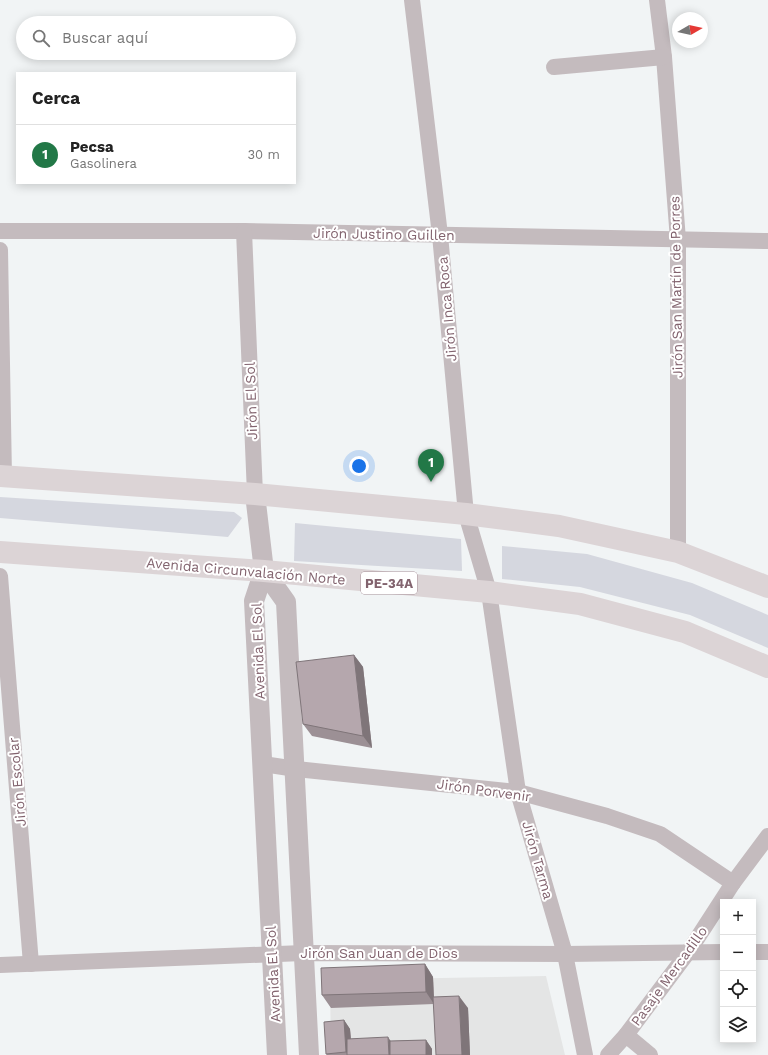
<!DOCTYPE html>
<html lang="es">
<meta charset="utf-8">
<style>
:root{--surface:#fff;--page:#f6f6f6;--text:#222;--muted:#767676;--line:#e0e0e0;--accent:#227847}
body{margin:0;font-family:"Work Sans",sans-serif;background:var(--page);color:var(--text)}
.controls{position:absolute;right:12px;bottom:12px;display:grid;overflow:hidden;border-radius:0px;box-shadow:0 2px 10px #0003}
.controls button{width:36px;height:36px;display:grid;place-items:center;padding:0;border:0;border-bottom:1px solid var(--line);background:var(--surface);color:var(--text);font:20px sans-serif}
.compass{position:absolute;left:672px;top:12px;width:36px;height:36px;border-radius:50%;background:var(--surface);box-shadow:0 2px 10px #0003;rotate:81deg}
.you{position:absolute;left:359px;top:466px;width:14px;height:14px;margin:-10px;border:3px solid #fff;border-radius:50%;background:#1a73e8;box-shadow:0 0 0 6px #1a73e833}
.badge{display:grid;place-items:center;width:26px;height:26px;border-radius:50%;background:var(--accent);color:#fff;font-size:13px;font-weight:700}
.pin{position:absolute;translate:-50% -33px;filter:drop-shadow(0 1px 2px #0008)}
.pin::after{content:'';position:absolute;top:21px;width:14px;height:12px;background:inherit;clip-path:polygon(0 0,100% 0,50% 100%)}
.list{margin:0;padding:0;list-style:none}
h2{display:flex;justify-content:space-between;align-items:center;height:52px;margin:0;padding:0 16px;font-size:17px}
h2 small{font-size:13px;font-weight:400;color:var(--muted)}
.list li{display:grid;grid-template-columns:26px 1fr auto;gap:12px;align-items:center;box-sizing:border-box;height:60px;padding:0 16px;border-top:1px solid var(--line)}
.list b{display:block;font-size:15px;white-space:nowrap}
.list p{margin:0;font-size:13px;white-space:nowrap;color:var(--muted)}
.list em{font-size:13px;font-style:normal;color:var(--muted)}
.icon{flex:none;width:22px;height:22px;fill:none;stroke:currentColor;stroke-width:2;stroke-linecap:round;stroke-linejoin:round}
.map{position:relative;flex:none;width:768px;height:1055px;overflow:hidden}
.search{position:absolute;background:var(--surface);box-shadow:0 2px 10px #0003;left:16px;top:16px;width:280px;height:44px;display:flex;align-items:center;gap:10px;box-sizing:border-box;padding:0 14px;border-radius:22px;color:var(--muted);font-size:15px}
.panel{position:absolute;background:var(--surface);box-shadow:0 2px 10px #0003;left:16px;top:72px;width:280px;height:112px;border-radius:0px}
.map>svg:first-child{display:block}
.built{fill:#e4e5e5}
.green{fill:#d5d7df}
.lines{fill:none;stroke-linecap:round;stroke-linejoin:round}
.minor{stroke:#c4bbbe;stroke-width:16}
.tertiary{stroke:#c4bbbe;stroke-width:20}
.trunk{stroke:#dcd4d6;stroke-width:22}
.wall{fill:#9c9095}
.shaded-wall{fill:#7f7579}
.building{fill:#b5a7ad;stroke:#7f7579}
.labels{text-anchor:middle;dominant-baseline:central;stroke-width:4;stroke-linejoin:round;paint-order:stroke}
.shield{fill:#fff;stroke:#a8929a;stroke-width:1}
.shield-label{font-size:13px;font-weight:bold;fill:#82636e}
.street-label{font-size:14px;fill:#82636e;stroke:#fff}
</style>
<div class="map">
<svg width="768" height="1055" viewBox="0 0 768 1055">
<rect width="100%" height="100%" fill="#f1f4f5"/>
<!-- built -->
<path class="built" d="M546 976 565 1055H331L330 980Z"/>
<!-- green -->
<g class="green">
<path d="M0 497 234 512 242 518 228 537 0 518Z"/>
<path d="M295 523 461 539 462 571 294 561Z"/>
<path d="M502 546 587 554 692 583 768 615V648L690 615 580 587 502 579Z"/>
</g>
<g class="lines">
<!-- minor -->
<g class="minor">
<path d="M412 0 440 235 466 514 489 592 518 792 565 954 585 1055"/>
<path d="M657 0 664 57 678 240V552"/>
<path d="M554 67 664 57"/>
<path d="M0 231H244L768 241"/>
<path d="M244 231 255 494"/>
<path d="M0 250 4 477"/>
<path d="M0 576 31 964"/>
<path d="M263 764 296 769 518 792 607 816 660 834 733 883"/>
<path d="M753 952H768"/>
<path d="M0 965 303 953 565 954 723 952"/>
<path d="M626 1035 650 1055"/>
<path d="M608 1055 626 1035 689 951 733 883 768 836"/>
</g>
<!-- tertiary -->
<g class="tertiary">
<path d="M255 494 264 571 254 601 277 1055"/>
<path d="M264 571 286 602 309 1055"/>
</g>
<!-- trunk -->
<g class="trunk">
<path d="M0 476 255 494 466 514 559 526 678 552 768 587"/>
<path d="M0 552 264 571 489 592 580 604 685 632 768 667"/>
</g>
</g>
<!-- wall -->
<g class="wall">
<path d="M354 655 363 667 372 748 312 736 303 724Z"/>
<path d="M425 964 433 977 434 997 468 1008 470 1055H436L434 1004 331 1008 322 995Z"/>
<path d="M344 1020 350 1029 351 1039 390 1041 426 1040 432 1049V1055H327L326 1054Z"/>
</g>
<!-- shaded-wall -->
<g class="shaded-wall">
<path d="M354 655 363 667 372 748 363 736Z"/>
<path d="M425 964 433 977 434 1004 426 992Z"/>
<path d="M459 996 468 1008 470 1055H462Z"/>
<path d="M344 1020 350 1029 352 1055H348L346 1052Z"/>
<path d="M388 1037 394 1046V1055H389Z"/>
<path d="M426 1040 432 1049V1055H426Z"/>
</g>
<!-- building -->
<g class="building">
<path d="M354 655 363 736 303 724 296 662Z"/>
<path d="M425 964 426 992 322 995 321 968Z"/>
<path d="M459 996 462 1055H436L433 997Z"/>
<path d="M344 1020 346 1052 326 1054 324 1022Z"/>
<path d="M388 1037 389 1055H347V1039Z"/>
<path d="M426 1040V1055H390V1041Z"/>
</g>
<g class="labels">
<!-- shield labels -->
<rect class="shield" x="361" y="572" width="56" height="22" rx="3"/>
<g class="shield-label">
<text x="389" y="583">PE-34A</text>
</g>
<!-- street labels -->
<g class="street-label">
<text transform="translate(384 234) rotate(1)">Jirón Justino Guillen</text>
<text transform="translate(676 287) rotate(-91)">Jirón San Martín de Porres</text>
<text transform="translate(447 309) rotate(-95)">Jirón Inca Roca</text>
<text transform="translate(251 401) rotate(-92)">Jirón El Sol</text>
<text transform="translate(246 571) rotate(5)">Avenida Circunvalación Norte</text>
<text transform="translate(258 651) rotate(-92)">Avenida El Sol</text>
<text transform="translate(17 782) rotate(-95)">Jirón Escolar</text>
<text transform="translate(484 790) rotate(8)">Jirón Porvenir</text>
<text transform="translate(538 860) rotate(74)">Jirón Tarma</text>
<text x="379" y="953">Jirón San Juan de Dios</text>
<text transform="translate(273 974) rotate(-93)">Avenida El Sol</text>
<text transform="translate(669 976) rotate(-54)">Pasaje Mercadillo</text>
</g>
</g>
</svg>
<div class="controls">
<button>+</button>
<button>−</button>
<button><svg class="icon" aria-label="locate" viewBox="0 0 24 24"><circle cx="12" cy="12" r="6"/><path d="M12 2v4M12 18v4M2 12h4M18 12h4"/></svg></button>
<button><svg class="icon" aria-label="layers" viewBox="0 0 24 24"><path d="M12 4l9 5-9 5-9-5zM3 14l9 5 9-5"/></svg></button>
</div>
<svg class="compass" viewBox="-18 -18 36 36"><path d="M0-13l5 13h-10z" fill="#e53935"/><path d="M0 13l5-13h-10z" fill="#767676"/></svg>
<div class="you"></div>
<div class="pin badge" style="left:431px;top:482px">1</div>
<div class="search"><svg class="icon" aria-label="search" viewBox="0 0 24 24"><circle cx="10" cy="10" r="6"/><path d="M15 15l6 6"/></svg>Buscar aquí</div>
<section class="panel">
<h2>Cerca<small></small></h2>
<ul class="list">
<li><span class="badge">1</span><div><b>Pecsa</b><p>Gasolinera</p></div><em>30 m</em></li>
</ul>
</section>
</div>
